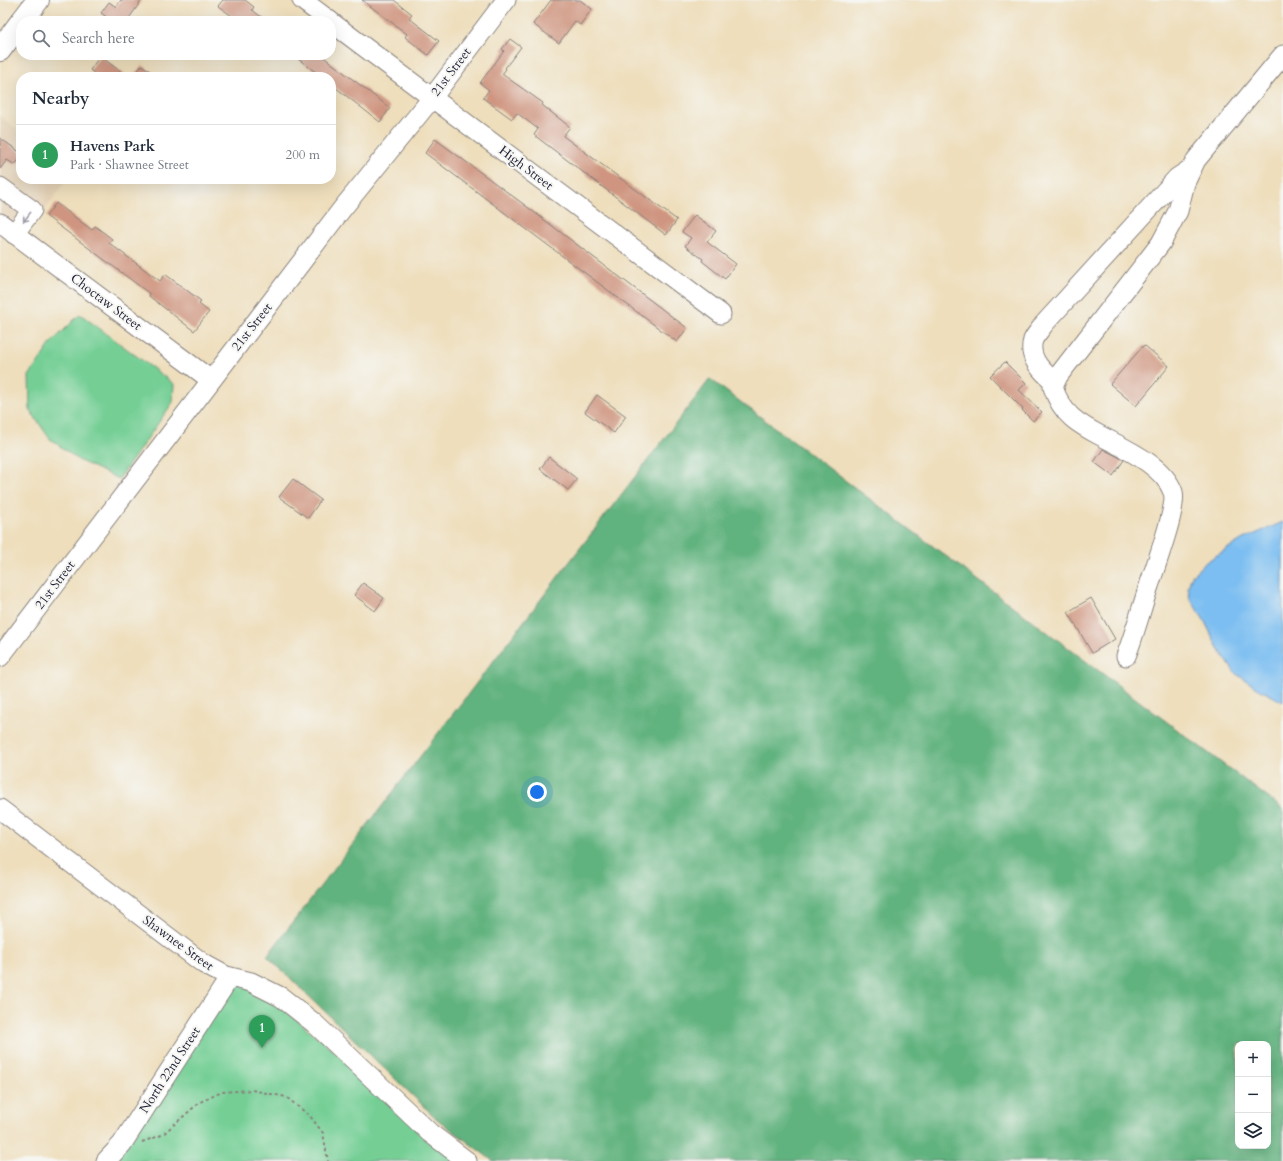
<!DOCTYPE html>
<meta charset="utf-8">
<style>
:root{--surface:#fff;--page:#f2f2f3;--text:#1f2937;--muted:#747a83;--line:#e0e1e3;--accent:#1f6fb2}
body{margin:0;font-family:Cardo,serif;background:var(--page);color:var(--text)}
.controls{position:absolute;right:12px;bottom:12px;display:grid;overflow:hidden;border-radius:8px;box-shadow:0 4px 16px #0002}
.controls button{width:36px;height:36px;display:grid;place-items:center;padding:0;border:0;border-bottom:1px solid var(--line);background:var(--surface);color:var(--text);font:20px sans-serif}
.you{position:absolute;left:537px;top:792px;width:14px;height:14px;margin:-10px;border:3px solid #fff;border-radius:50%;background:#1a73e8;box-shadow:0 0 0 6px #1a73e833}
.badge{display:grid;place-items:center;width:26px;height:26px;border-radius:50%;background:var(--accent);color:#fff;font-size:13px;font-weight:700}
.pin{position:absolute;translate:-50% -33px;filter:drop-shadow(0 1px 2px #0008)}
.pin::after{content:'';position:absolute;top:21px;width:14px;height:12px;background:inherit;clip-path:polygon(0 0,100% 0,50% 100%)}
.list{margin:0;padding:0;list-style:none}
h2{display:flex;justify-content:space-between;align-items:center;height:52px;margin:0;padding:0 16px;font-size:17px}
h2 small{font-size:13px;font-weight:400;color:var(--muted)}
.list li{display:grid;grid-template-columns:26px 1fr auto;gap:12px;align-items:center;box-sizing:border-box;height:60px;padding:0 16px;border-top:1px solid var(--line)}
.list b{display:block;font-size:15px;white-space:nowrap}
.list p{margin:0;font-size:13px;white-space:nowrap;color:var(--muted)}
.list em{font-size:13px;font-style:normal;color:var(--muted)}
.icon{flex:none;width:22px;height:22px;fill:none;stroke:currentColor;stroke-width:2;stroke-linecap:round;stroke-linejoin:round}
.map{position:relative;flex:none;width:1283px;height:1161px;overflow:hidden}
.search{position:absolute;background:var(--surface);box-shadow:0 4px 16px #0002;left:16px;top:16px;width:320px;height:44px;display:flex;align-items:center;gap:10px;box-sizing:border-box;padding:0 14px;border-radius:16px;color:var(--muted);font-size:15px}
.panel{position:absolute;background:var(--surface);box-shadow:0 4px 16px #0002;left:16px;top:72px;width:320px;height:112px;border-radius:16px}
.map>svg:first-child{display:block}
.built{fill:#e4d1b5}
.green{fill:#75cf95;stroke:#4c7868}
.forest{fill:#60b27e;stroke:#416a5c;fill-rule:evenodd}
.water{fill:#7bbef1;stroke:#4e7096}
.building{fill:#cf9580}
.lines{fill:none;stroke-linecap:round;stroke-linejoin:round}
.minor-casing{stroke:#88807c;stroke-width:21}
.major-casing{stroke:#88807c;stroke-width:24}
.path{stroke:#88807c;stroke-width:2;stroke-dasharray:3 3;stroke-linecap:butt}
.minor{stroke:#fff;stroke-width:19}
.major{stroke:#fff;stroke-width:22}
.oneway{stroke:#9c9ca7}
.labels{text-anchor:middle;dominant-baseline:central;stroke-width:4;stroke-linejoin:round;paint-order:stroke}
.street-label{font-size:13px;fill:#22223b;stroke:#f6f6f2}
</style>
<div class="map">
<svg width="1283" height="1161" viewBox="0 0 1283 1161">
<rect width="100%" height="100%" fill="#f6f6f2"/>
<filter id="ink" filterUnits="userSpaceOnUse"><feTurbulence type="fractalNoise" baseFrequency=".025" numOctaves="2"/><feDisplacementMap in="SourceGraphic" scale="8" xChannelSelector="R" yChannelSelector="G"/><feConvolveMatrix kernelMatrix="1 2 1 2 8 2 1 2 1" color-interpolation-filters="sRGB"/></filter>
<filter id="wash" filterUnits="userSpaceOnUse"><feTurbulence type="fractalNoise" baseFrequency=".012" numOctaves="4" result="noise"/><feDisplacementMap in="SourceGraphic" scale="16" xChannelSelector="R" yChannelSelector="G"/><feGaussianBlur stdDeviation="0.9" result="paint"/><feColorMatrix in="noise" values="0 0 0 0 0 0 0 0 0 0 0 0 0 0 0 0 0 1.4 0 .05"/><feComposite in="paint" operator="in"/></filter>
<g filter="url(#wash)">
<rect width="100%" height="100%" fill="#eedebc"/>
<!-- built -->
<path class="built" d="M0 116 21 132V179H67L23 240 0 223Z"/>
<!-- green -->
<g class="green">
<path d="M80 314 174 384 173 402 119 479 80 461 50 439 30 410 29 376 52 342Z"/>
<path d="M230 977 251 982 467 1161H106Z"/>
</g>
<!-- forest -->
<path class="forest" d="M710 379 1283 809V1161H493L437 1119 267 956ZM1238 1044H1268V1146H1238Z"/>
<!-- water -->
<path class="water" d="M1283 522V702L1257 688 1235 673 1218 648 1204 620 1190 599 1188 587 1192 575 1206 562 1243 539Z"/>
<g id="blocks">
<!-- building -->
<g class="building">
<path d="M121 0H142L127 21H112L101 13 109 2 116 7Z"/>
<path d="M223 0H245L254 7 252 10 267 21H239L218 6Z"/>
<path d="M362 0H394L412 14 409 18 439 41 428 55 405 37 407 34Z"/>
<path d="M551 0H580L592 9 580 25 575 21 559 43 533 24Z"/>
<path d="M510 39 521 47 505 68 506 69 502 74 543 103 542 105 570 127 563 136 677 220 666 235 534 135 538 129 517 113 512 119 483 98 489 90 480 83 504 51 502 49Z"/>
<path d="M293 55H321L390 108 380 122 331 84V77H322Z"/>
<path d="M100 56 128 77H99L90 70Z"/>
<path d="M142 65 158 77H133Z"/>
<path d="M0 138 21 153V157L15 165 7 160 0 169Z"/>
<path d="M435 139 522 203 687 328 677 342 425 153Z"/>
<path d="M56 203 92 230 95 226 112 239 109 243 160 281 165 274 201 301 199 304 209 312 194 331 149 296 150 294 46 216Z"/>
<path d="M695 215 716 231 707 242 736 264 725 279 702 261 703 259 685 246 691 238 682 232Z"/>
<path d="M1144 345 1169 366 1136 406 1110 384Z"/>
<path d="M1005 362 1026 383 1019 390 1042 412 1033 421 1022 410 1023 409 990 376Z"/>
<path d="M597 395 626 416 614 433 585 412Z"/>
<path d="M1103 449 1124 460 1113 476 1094 462Z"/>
<path d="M549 457 577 479 568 490 540 469Z"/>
<path d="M293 479 321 500 308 518 279 497Z"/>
<path d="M363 583 384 598 375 611 354 595Z"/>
<path d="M1091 598 1115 639 1092 653 1068 612Z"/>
</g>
</g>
</g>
<g filter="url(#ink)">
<use href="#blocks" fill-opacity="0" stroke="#88807c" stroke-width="1"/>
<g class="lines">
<defs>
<g id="minor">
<path d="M302 0 330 21"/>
<path d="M331 22 721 314"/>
<path d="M0 187 32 210 14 234"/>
<path d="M0 223 211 380"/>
<path d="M1058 376 1050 378C1039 368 1028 356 1033 340 1035 335 1041 329 1044 324L1177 178 1192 168"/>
<path d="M1126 656C1135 633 1141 609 1149 586 1154 570 1178 506 1173 492 1164 466 1126 449 1103 437 1078 424 1062 415 1053 387L1058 376 1161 243 1178 211 1185 183 1196 160 1283 55"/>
<path d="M0 657 342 209 432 98 506 0"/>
<path d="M0 809 204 964 226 976 251 982 281 997 314 1023 430 1133 467 1161"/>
<path d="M106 1161 122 1144 230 977"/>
</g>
<g id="major">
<path d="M22 21 38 0"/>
<path d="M0 50 21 22"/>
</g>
</defs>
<!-- minor casing -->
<use href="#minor" class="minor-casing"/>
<!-- major casing -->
<use href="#major" class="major-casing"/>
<!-- path -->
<path class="path" d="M142 1142 162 1135 200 1102 222 1092 252 1090 286 1097 310 1116 323 1133 328 1161"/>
<!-- minor -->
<use href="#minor" class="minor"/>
<!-- major -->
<use href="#major" class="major"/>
</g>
<!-- one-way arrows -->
<defs><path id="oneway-shaft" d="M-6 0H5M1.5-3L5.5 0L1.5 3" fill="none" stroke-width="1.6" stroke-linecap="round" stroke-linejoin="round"/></defs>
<use class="oneway" href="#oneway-shaft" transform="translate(27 217) rotate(128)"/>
</g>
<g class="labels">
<!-- street labels -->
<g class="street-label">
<text transform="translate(451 72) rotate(-53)">21st Street</text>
<text transform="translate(526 168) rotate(37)">High Street</text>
<text transform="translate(106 302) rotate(37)">Choctaw Street</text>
<text transform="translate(252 327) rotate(-52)">21st Street</text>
<text transform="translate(55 585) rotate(-53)">21st Street</text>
<text transform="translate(178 943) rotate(36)">Shawnee Street</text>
<text transform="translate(170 1070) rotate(-57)">North 22nd Street</text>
</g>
</g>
</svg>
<div class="controls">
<button>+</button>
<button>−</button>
<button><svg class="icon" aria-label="layers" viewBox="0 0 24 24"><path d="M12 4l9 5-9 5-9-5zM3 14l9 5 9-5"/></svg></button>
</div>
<div class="you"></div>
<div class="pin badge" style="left:262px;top:1048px;background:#2e9e5b">1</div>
<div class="search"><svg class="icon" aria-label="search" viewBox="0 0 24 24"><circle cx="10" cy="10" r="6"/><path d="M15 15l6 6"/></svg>Search here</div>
<section class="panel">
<h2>Nearby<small></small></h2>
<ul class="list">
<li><span class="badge" style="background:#2e9e5b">1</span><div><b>Havens Park</b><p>Park · Shawnee Street</p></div><em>200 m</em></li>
</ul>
</section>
</div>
